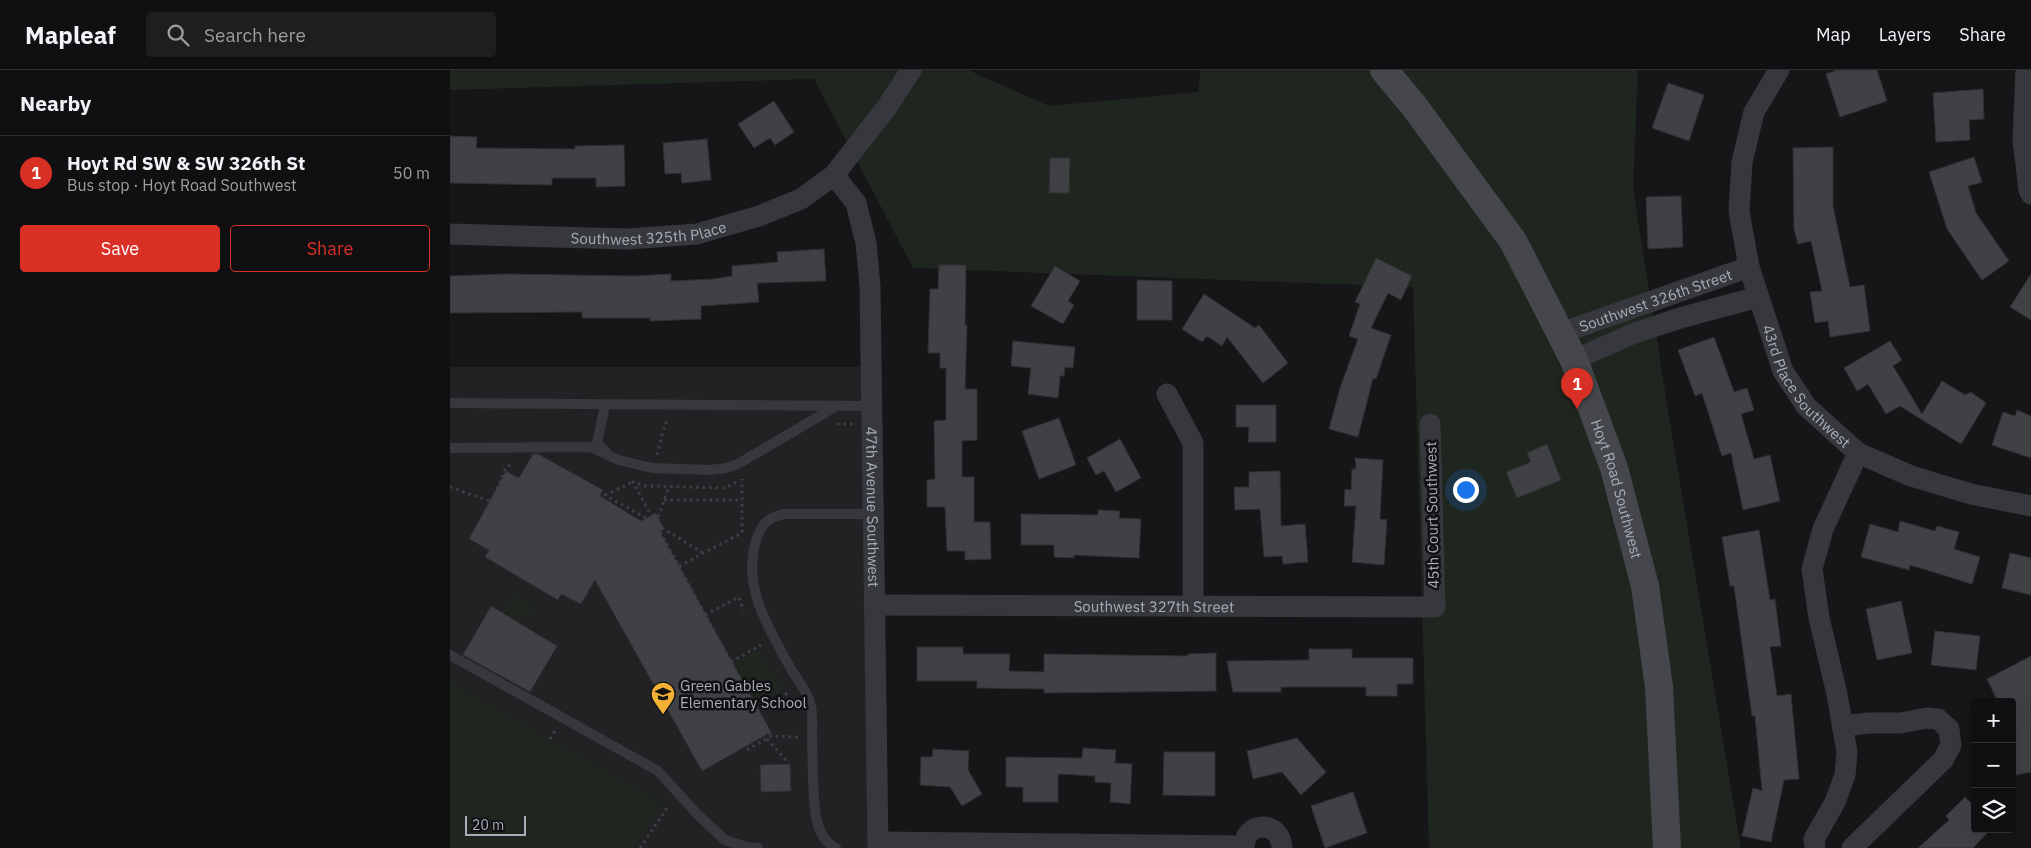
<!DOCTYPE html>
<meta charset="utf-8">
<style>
:root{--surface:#101012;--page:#1e1e20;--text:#f1f3f6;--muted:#9c9d9f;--line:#303032;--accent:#d93025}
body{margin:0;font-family:"IBM Plex Sans",sans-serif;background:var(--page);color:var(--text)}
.controls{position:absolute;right:15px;bottom:15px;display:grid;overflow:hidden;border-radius:5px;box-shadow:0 5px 20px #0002}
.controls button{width:45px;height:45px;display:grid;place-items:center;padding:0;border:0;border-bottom:1px solid var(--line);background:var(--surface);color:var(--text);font:25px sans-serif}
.scale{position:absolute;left:15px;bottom:12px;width:61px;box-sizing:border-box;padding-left:5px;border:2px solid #a8adb8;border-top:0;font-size:14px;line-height:18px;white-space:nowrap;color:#a8adb8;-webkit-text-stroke:4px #111113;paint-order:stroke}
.you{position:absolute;left:1015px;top:419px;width:18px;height:18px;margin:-12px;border:4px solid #fff;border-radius:50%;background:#1a73e8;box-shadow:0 0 0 8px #1a73e833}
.badge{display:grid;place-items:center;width:32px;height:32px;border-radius:50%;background:var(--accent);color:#fff;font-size:16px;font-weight:700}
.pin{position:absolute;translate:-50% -41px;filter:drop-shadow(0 1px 2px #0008)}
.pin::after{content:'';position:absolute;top:26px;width:18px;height:15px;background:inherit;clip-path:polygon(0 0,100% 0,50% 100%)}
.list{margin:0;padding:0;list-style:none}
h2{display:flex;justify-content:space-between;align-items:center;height:65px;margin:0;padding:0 20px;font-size:21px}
h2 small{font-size:16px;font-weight:400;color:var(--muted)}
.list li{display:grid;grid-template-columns:32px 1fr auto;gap:15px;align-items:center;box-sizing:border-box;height:75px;padding:0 20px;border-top:1px solid var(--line)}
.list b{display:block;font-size:19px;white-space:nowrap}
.list p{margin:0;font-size:16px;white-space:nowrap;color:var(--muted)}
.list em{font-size:16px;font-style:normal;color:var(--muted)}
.actions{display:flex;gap:10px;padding:15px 20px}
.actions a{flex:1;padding:11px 0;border:1px solid var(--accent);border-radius:5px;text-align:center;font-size:18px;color:var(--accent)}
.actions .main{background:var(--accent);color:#fff}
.icon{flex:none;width:28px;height:28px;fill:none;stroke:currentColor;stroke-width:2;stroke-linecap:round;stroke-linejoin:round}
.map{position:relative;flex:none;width:1581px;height:778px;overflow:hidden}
header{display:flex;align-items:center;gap:30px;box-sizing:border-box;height:70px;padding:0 25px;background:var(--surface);border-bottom:1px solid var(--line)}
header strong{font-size:24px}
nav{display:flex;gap:28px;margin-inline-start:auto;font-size:18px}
.search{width:350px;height:45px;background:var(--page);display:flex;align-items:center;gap:12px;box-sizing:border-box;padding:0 18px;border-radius:5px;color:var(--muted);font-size:19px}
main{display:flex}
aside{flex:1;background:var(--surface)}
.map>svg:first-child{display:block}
.built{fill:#222225}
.green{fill:#1e261f}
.building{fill:#404145;stroke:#303034}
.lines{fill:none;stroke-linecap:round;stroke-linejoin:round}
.path{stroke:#3d3f44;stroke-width:3;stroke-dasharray:2.5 4;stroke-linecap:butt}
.service{stroke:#37383d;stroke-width:10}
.minor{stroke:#37383d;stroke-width:21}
.secondary{stroke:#45474d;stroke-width:28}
.labels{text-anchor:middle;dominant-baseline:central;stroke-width:5;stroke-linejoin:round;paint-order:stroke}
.street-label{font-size:15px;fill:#a8adb8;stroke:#111113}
.poi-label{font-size:15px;fill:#a8adb8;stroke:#111113;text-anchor:start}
</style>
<header>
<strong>Mapleaf</strong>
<div class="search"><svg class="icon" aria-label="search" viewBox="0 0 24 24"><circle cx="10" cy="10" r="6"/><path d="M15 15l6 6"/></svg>Search here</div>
<nav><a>Map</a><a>Layers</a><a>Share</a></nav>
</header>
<main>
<aside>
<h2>Nearby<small></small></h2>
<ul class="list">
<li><span class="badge">1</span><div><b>Hoyt Rd SW &amp; SW 326th St</b><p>Bus stop · Hoyt Road Southwest</p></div><em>50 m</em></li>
</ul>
<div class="actions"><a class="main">Save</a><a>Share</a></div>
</aside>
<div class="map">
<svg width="1581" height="778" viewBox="0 0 1581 778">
<rect width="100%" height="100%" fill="#161618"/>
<!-- built -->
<path class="built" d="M0 297H420L428 778H0Z"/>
<!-- green -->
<g class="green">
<path d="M0 0H518L599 36 748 22 751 0H1188L1183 118 1217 334 1291 778H979L963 217 463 198 364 9 0 20Z"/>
<path d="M64 523 86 537 79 550 68 544 64 550 52 543Z"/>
<path d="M309 579 334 621 309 636 284 593Z"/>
<path d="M0 612 212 732 186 778H0Z"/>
</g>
<!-- building -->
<g class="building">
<path d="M1387 0H1427L1437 31 1390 47 1376 4Z"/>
<path d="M1218 13 1254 25 1239 71 1202 58Z"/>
<path d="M1533 19 1534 49 1519 50 1520 70 1486 72 1483 23Z"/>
<path d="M324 31 344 62 325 75 320 68 304 78 288 54Z"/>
<path d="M0 66 27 67 26 78 125 79V76L174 75 175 116 146 117V108H102V115L0 113Z"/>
<path d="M257 69 261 110 232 113 231 103 215 104 213 73Z"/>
<path d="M1383 77V136L1400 217 1414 215 1420 261 1380 267 1378 251 1365 253 1360 222 1372 221 1361 171 1348 174 1344 159 1343 78Z"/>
<path d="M1524 87 1532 112 1518 116 1526 143 1559 191 1532 210 1497 159 1479 102Z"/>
<path d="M600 88H620L619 123H599Z"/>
<path d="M1231 126 1233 177 1198 179 1196 127Z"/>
<path d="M374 179 376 211 307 213 309 232 251 236V249L200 251V248H132V242L0 243V206L56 204 184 206 221 204V211L264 209 282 206V196L328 192 327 182Z"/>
<path d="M926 188 962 206 951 230 938 223 921 258 941 265 926 309 923 308 908 367 879 359 890 318 908 269 899 266 910 234 905 232Z"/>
<path d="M489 195H516L515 255H517L515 319H527V370L512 371V407H524V452H540L541 489 515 490V481H497L495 437H477V410L485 409 484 351 496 350V298H490V283H478L480 219H488Z"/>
<path d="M605 196 630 211 618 231 624 235 613 254 581 236Z"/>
<path d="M1581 204V250L1560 237Z"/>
<path d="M687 210 722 211V250H687Z"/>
<path d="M754 224 805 258 809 255 838 293 813 313 777 267 772 276 757 266 752 272 732 259Z"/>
<path d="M1264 267 1284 322 1297 318 1304 340 1291 344 1304 389 1320 385 1330 431 1293 440 1281 383 1272 386 1252 323 1245 326 1228 280Z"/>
<path d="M563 271 625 277 623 298 615 297 614 306H610L608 328 578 324 581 298 561 296Z"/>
<path d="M1440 271 1452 290 1443 296 1472 344 1492 311 1515 325 1521 322 1536 333 1511 374 1450 336 1436 344 1418 314 1407 321 1394 298Z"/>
<path d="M786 335H826V372H798L799 357H786Z"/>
<path d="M1567 340 1581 346V388L1542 375 1553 342 1565 346Z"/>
<path d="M609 348 626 395 589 409 572 361Z"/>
<path d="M670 369 691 408 666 422 654 401 646 405 637 388Z"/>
<path d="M1097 374 1111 410 1067 428 1056 402 1081 392 1077 383Z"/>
<path d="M83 384H88L153 420 150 426 191 451 206 443 214 459 210 462 321 662 252 701 145 510 131 534 111 524 108 530 35 487 39 480 19 469 56 401 69 408Z"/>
<path d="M905 388 933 390 930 449 937 450 934 495 902 492 906 436H894L895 419 901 420 902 399H906Z"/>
<path d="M830 401 831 456 855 454 858 492 833 494 832 486 814 487 810 439 785 440 784 417H799V402Z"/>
<path d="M648 440 670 441 669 448 691 449 689 488 624 485V488L604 487V475H571V444L648 445Z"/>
<path d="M1450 451 1485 461 1487 456 1509 462 1504 479 1530 487 1522 514 1460 495 1459 500 1411 487 1420 454 1448 462Z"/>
<path d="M1309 460 1320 530 1325 529 1331 576 1320 577 1327 626 1341 624 1349 709 1334 710 1321 772 1292 766 1303 718 1312 721 1305 646H1302L1284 516H1280L1272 467Z"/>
<path d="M1560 483 1581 488V525L1552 518Z"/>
<path d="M1451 531 1462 583 1427 590 1416 539Z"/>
<path d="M41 536 107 576 80 622 13 585Z"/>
<path d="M1485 561 1530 566 1526 600 1481 595Z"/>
<path d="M467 577H513V584H560L559 601 594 602V584L738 586V584L766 583V621L594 623V619L527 618V611H467Z"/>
<path d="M859 579H902V588H963V614H947V626H916V617H831V622H783L777 591 859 590Z"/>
<path d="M1581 586V702L1562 706V632H1548L1537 609Z"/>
<path d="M847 668 876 702 851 725 832 702 803 709 797 681Z"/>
<path d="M633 678 666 680 665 693 682 694 680 734 660 732 661 713 645 712V706L608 704V732H573V717H556V687L632 688Z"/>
<path d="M483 679 519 681 518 700 532 724 512 736 500 717 470 715 471 687H482Z"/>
<path d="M714 682H765V726L713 725Z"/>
<path d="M340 694 341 721 311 722 310 695Z"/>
<path d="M903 722 917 763 875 778 861 736Z"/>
<path d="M1515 727 1525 737V759H1541L1523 778H1468L1499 750 1496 746Z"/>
</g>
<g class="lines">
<!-- path -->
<g class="path">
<path d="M387 354H403"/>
<path d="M207 385 213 361 218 348"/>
<path d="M97 393 205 453"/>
<path d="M286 412 276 418 196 416 183 412 321 666"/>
<path d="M0 417 42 432 56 397 64 393"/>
<path d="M155 425 183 412"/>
<path d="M214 430H292"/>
<path d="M206 453 219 417"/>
<path d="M195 460 206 454 253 483"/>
<path d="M229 496 292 463V409"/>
<path d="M289 528 294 541"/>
<path d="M255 545 289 527"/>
<path d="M281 592 311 575"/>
<path d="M307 641 339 622"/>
<path d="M100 669 106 659"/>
<path d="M317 669 335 689V695"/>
<path d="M297 680 321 666 348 667"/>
<path d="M190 778 219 735"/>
</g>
<!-- service -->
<g class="service">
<path d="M0 333 422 336"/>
<path d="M155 335 147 373 156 382"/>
<path d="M0 378 140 377 169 390 202 398 260 400 276 398 288 394 385 337"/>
<path d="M0 585 208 701 248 745 275 770 297 777 308 778"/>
<path d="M386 778C374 773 368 758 366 747 362 721 363 693 362 667 362 657 363 646 361 636 358 622 348 611 341 599 320 560 293 520 305 474 310 457 315 448 334 444H423"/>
</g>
<!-- minor -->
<g class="minor">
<path id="s1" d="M1329 0 1304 42 1292 92 1289 141 1299 197 1333 301 1356 336 1408 383 1373 459 1362 499 1369 548 1387 624 1397 682 1395 705 1385 732 1364 769 1365 778"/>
<path d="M1576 0 1573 70 1579 120 1581 124"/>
<path id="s2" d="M384 105 406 133 416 173 420 216 428 778"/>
<path id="s3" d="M0 164 178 169 247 164 309 146 351 129 384 105 437 37 461 0"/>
<path id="s4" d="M1111 263 1299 197"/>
<path d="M1124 290 1182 264 1230 248 1308 227"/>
<path d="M717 324 743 373V536"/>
<path d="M1408 383 1461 406 1521 424 1581 436"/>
<path id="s5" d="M424 535 985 537 980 354"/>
<path d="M1392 656 1419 653H1450L1477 648 1488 649 1499 659 1501 675 1493 690 1402 778"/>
<path d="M428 772 794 776"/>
<path d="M794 778C794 750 831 750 832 778"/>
</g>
<!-- secondary -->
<path class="secondary" id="s6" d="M934 0 964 36 1063 171 1124 290 1164 398 1195 516 1209 617 1217 778"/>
</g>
<!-- icons -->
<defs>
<symbol id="school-pin" viewBox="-11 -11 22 30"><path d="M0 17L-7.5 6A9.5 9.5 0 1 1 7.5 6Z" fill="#f2b134" stroke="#111113"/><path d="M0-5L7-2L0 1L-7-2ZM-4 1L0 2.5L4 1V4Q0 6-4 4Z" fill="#111"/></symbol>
</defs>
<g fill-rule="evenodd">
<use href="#school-pin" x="199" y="610" width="28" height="38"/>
</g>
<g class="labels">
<!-- street labels -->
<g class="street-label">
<text stroke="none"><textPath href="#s3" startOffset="199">Southwest 325th Place</textPath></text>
<text stroke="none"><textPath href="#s4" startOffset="100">Southwest 326th Street</textPath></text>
<text stroke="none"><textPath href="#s1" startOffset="341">43rd Place Southwest</textPath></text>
<text stroke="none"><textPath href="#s6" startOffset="484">Hoyt Road Southwest</textPath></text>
<text stroke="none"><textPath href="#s2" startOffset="341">47th Avenue Southwest</textPath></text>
<text transform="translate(982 445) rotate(-91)">45th Court Southwest</text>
<text stroke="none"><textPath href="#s5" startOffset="280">Southwest 327th Street</textPath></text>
</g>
<!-- poi labels -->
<g class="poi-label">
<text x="230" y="615">Green Gables<tspan x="230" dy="17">Elementary School</tspan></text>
</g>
</g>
</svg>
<div class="controls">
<button>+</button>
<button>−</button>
<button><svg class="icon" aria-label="layers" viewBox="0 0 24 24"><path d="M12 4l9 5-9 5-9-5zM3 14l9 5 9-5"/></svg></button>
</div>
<div class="scale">20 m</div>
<div class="you"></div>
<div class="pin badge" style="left:1127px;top:339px">1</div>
</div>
</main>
